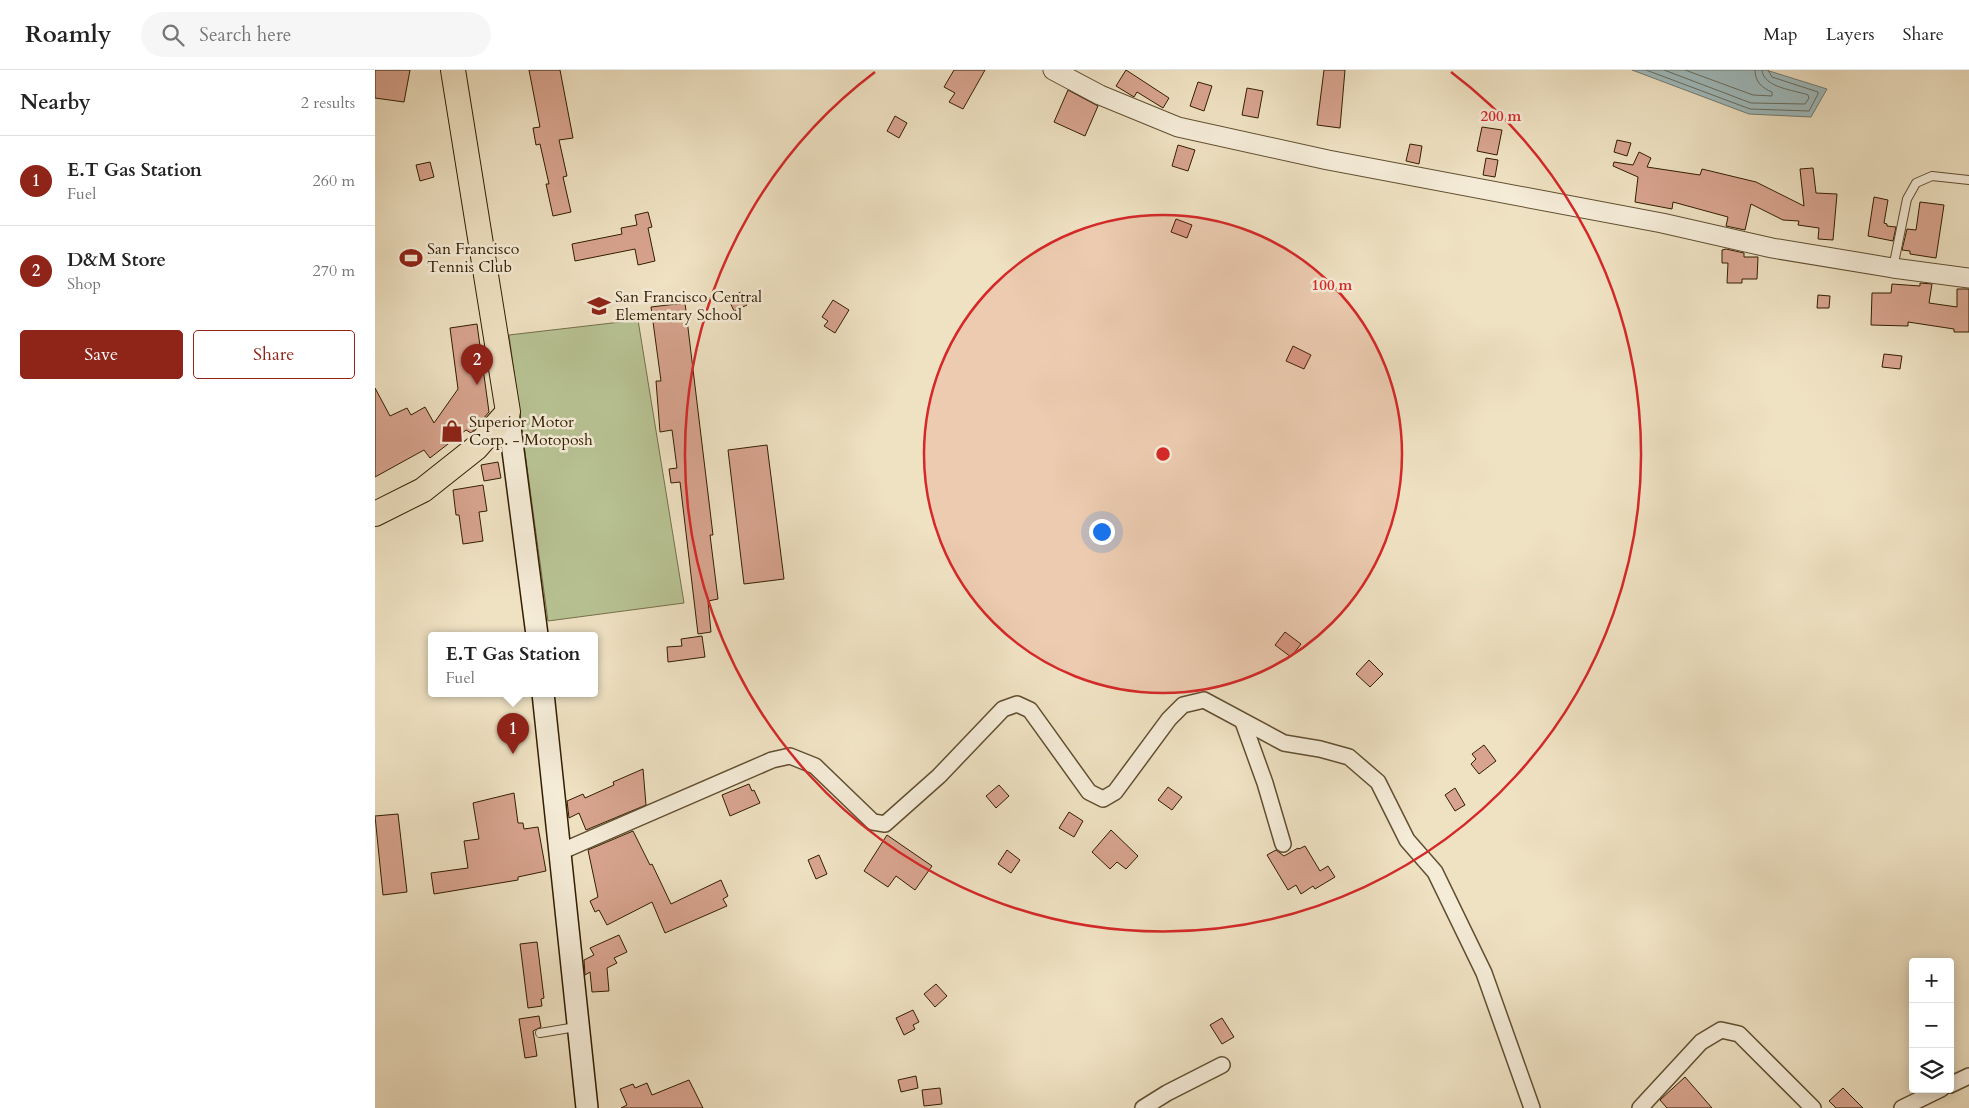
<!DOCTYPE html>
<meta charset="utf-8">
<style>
:root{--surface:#fff;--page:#f6f6f6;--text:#222;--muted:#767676;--line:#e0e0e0;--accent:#8f2418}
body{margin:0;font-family:Cardo,serif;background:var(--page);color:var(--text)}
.controls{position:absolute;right:15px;bottom:15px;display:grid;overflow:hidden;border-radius:5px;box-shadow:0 2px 12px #0003}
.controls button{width:45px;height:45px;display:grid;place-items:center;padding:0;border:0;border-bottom:1px solid var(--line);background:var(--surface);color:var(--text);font:25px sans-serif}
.you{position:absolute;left:726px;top:461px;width:18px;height:18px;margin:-12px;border:4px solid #fff;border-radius:50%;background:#1a73e8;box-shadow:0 0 0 8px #1a73e833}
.badge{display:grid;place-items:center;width:32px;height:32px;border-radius:50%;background:var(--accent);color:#fff;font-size:16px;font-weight:700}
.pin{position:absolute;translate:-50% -41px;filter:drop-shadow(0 1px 2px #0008)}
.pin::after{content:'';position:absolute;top:26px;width:18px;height:15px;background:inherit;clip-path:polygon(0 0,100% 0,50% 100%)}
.popup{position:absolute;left:53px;top:562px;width:170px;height:65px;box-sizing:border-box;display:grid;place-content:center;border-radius:5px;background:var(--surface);filter:drop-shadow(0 1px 4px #0005);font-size:16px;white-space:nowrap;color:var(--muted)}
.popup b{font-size:19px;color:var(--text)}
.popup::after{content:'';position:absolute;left:50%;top:100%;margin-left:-10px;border:10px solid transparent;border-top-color:var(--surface)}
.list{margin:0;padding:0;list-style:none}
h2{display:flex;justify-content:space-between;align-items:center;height:65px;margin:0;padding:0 20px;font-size:21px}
h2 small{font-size:16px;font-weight:400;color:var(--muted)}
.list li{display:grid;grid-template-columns:32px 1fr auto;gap:15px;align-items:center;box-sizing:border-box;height:90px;padding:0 20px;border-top:1px solid var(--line)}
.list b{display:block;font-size:19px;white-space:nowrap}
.list p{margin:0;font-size:16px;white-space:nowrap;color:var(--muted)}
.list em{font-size:16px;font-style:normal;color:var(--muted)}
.actions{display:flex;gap:10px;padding:15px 20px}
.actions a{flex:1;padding:11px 0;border:1px solid var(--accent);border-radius:5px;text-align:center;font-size:18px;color:var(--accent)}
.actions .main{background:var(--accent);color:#fff}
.icon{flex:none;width:28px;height:28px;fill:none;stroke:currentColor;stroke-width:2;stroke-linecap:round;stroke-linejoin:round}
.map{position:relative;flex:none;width:1594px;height:1038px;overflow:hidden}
header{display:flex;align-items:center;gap:30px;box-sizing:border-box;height:70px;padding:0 25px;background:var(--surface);border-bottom:1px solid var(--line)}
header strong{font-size:24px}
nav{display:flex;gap:28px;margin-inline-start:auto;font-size:18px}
.search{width:350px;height:45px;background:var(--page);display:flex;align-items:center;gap:12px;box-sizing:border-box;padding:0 18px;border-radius:28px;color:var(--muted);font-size:19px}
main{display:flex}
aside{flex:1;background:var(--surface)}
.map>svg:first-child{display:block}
.green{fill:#b8c394;stroke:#75704a}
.water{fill:#9fbbbe;stroke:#737c72}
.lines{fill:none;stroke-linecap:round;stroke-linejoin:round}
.shore{stroke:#686c5f;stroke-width:1}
.building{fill:#d8a48f;stroke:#321e00}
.service-casing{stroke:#614f31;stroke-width:10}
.minor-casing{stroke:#614f31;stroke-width:18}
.tertiary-casing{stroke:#614f31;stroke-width:21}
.secondary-casing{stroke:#321e00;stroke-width:24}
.primary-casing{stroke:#321e00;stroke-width:26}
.service{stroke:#f5ecd8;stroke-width:8}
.minor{stroke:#f5ecd8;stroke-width:15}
.tertiary{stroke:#f5ecd8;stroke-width:19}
.secondary{stroke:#f5ecd8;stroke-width:21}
.primary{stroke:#efe2c3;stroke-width:24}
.ring{fill:none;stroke:#d62828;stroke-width:2.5}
.labels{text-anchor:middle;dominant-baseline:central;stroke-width:5;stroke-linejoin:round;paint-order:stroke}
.poi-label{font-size:16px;fill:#321e00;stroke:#f5ecd8;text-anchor:start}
.centre{fill:#d62828;stroke:#f5ecd8;stroke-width:2.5}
.ring-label{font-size:15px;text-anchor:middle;font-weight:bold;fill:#d62828;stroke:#f5ecd8;stroke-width:5;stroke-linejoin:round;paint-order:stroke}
</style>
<header>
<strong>Roamly</strong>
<div class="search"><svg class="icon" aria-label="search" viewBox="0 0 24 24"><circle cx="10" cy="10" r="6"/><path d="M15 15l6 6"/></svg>Search here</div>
<nav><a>Map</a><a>Layers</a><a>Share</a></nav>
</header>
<main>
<aside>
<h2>Nearby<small>2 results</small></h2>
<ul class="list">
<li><span class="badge">1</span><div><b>E.T Gas Station</b><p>Fuel</p></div><em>260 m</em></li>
<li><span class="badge">2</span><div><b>D&amp;M Store</b><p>Shop</p></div><em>270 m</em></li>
</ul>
<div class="actions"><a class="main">Save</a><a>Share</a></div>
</aside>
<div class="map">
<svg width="1594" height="1038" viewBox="0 0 1594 1038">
<rect width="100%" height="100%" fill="#efe2c3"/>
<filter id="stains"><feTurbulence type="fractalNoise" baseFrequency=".004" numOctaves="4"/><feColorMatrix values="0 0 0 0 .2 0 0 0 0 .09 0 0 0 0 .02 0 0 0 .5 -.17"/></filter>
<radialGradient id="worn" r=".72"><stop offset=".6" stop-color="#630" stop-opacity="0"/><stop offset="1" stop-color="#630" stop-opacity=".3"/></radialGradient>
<!-- green -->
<path class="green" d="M263 250 309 533 173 551 134 265Z"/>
<!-- water -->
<path class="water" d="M1257 0H1391L1452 19 1436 47 1374 44Z"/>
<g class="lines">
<!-- shore -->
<g class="shore">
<path d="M1271 0 1375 39 1434 41 1443 24V22L1397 7 1393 0"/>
<path d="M1289 0 1376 33 1430 34 1434 28 1433 25C1420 20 1388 18 1387 0"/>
<path d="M1310 0 1378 25 1397 26V22C1387 18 1380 12 1380 0"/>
</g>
</g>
<!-- building -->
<g class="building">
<path d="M0 0H35L29 32 0 28Z"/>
<path d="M154 0H185L198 68 184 70 192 106 188 107 196 142 178 146 171 114H174L165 74 161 75 158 58 165 57Z"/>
<path d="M579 0H610L588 39 574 32 580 23 569 17Z"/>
<path d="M751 0 794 28 788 38 762 22 759 27 741 16Z"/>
<path d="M949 0H970L965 58 942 55Z"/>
<path d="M823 12 837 16 829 41 815 36Z"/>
<path d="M872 18 888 21 883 48 867 45Z"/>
<path d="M693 20 723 36 710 66 679 52Z"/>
<path d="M520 46 532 53 524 68 512 61Z"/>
<path d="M1107 57 1127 60 1122 85 1102 81Z"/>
<path d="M1242 70 1256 73 1252 86 1239 82Z"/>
<path d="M1035 74 1047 76 1044 94 1031 91Z"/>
<path d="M803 75 820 80 813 101 797 96Z"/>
<path d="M1264 82 1276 88 1272 97 1325 105 1327 99 1381 112 1429 136 1425 99 1438 98 1441 123 1462 124 1458 170 1443 169 1444 158 1423 155 1424 151 1408 150 1376 134 1370 160 1351 156 1353 147 1298 132 1297 139 1260 132 1263 107 1238 96 1239 92 1258 95Z"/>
<path d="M1111 88 1123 90 1120 107 1108 105Z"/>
<path d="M55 92 59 107 45 111 41 95Z"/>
<path d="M1499 127 1513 130 1509 153 1512 154V156L1521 157 1518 171 1493 166Z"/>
<path d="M1545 132 1569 135 1561 188 1535 184V181L1527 180 1532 159 1541 160Z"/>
<path d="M273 142 277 157 273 158 280 191 263 195 260 179 200 191 197 174 247 164 246 158 262 155 260 145Z"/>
<path d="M801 149 817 155 812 168 796 162Z"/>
<path d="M1351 179 1369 183V187H1383L1382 209H1367V213H1352L1353 193H1347V180Z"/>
<path d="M1545 213 1557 214 1554 233 1582 237V219H1594V262H1579V259L1533 252V256L1496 255 1497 223H1516L1517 214 1545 216Z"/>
<path d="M366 222 372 235 359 241 353 228Z"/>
<path d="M1443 225 1455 226 1454 238H1442Z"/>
<path d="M458 230 474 240 460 263 449 256 453 251 447 247Z"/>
<path d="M310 233 338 465H335L343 529 333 531 336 562 323 564 305 412 296 413 294 399 302 398 297 360 285 362 281 311H286L276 237Z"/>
<path d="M102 254 114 342 96 363 91 360 55 388 49 380 0 407V318L15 346 32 338 36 345 50 337 59 353 83 319 75 258Z"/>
<path d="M918 276 936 285 929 299 911 291Z"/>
<path d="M1509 284 1527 286 1525 299 1507 297Z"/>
<path d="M392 375 409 509 369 514 353 380Z"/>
<path d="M123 392 126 408 109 411 106 395Z"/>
<path d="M108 415 112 441 104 442 108 471 88 474 84 445H81L78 420Z"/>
<path d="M910 562 926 574 916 587 900 575Z"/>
<path d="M327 566 330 587 293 592 292 577 307 576 306 569Z"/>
<path d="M994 590 1008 604 995 617 981 604Z"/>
<path d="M1109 675 1121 691 1104 704 1096 694 1101 689 1097 684Z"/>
<path d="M268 699 271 735 211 760 204 743 194 748 192 731 208 724 210 728 239 715 238 712Z"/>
<path d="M374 714 377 721 379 720 385 733 355 746 347 725Z"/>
<path d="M624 715 634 726 621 738 611 726Z"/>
<path d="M793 717 807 727 797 740 783 730Z"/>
<path d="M1080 718 1090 735 1080 741 1070 725Z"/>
<path d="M139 723 143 753H148L149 759 163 757 171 801 143 807V810L59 824 56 803 93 798 89 771 104 769 98 733Z"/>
<path d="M694 742 708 751 699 767 684 758Z"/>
<path d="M23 744 32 822 8 825 0 746Z"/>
<path d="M736 760 763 786 751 799 742 792 735 799 717 782Z"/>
<path d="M258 761 275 795 277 794 296 834 346 810 353 826 348 829 352 836 290 863 277 832 232 855 224 840 220 842 215 831 223 827 213 780Z"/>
<path d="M512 765 557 796 540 820 521 806 513 817 489 801Z"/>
<path d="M930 776 945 801 953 796 960 807 940 819 938 816 926 824 921 815 913 820 892 785 901 780 909 786 923 778 924 779Z"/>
<path d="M632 780 645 790 636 803 623 794Z"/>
<path d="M444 785 452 804 441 809 433 790Z"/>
<path d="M244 865 252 882 239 888 242 893 232 898 234 921 217 922 215 902 210 905 209 890 219 885 215 878Z"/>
<path d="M162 872 169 928 166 929 167 936 153 938 145 874Z"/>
<path d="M561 914 572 926 560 937 549 924Z"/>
<path d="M538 940 544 952 538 955 540 959 529 965 521 948Z"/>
<path d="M164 946 166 957 158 961 162 986 150 988 144 949Z"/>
<path d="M847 948 859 967 847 974 835 955Z"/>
<path d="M541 1006 543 1018 526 1022 523 1010Z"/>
<path d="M1310 1007 1337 1038H1292L1285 1030Z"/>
<path d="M314 1010 328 1038H246L252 1035 245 1019 258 1014 260 1018 272 1013 277 1025Z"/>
<path d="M565 1018 567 1034 549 1036 547 1020Z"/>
<path d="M1468 1018 1488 1038H1461L1454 1031Z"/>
</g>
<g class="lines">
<defs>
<g id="service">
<path d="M1518 198 1532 129 1541 113 1557 106 1594 110"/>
<path d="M165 963 201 957"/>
</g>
<g id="minor">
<path d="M868 652 890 713 908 774"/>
<path d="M185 782 397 690 415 686 440 696 498 752 510 754 564 706 628 639 642 634 655 640 714 722 728 729 740 722 794 649 808 635 829 630 909 673 945 679 974 687 1003 712 1032 770 1060 802 1109 903 1157 1038"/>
<path d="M1575 1015 1594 1006"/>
<path d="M768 1038 792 1023 847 995"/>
<path d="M1265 1038 1326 972 1346 960 1364 964 1438 1038"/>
<path d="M1527 1038 1566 1019"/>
</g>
<path id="tertiary" d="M678 0 725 25 803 57 953 90 1287 153 1397 178 1518 198 1594 208"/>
<g id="secondary">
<path d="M133 342 162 565"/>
<path d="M168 623 212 1038"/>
</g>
<path id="primary" d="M0 444 48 420 101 378 133 342 78 0"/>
</defs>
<!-- service casing -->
<use href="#service" class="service-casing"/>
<!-- minor casing -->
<use href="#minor" class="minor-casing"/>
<!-- tertiary casing -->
<use href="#tertiary" class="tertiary-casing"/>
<!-- secondary casing -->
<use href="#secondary" class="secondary-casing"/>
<!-- primary casing -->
<use href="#primary" class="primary-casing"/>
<!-- service -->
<use href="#service" class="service"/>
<!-- minor -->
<use href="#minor" class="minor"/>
<!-- tertiary -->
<use href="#tertiary" class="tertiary"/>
<!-- secondary -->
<use href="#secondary" class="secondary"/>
<!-- primary -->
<use href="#primary" class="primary"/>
</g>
<!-- distance rings -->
<circle cx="788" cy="384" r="239" fill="#d62828" fill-opacity=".12"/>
<g class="ring">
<circle cx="788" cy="384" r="239"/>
<path d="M1076 2A478 478 0 1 1 500 2"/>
</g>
<!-- icons -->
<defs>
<symbol id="stadium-bare" viewBox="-9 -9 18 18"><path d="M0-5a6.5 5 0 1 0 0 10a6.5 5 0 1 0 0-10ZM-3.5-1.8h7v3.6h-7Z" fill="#8f2418" stroke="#f5ecd8" stroke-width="2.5" paint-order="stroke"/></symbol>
<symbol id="school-bare" viewBox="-9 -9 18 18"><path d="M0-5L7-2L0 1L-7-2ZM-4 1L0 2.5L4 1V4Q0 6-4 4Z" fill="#8f2418" stroke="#f5ecd8" stroke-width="2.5" paint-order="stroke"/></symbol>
<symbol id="shop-bare" viewBox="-9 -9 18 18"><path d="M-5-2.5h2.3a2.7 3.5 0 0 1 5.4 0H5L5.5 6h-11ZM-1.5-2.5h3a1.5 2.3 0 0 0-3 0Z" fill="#8f2418" stroke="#f5ecd8" stroke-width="2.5" paint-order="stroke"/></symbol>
</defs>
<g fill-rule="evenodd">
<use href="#stadium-bare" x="20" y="172" width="32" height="32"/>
<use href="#school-bare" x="208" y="220" width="32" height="32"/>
<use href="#shop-bare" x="61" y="345" width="32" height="32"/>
</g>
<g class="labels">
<!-- poi labels -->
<g class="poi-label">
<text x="52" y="179">San Francisco<tspan x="52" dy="18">Tennis Club</tspan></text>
<text x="240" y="227">San Francisco Central<tspan x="240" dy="18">Elementary School</tspan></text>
<text x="94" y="352">Superior Motor<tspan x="94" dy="18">Corp. - Motoposh</tspan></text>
</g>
</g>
<circle cx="788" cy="384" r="8" class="centre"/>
<g class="ring-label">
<text x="1126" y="51">200 m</text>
<text x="957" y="220">100 m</text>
</g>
<rect width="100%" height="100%" filter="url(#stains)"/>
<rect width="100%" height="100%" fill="url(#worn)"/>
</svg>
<div class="controls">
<button>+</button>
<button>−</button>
<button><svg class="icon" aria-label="layers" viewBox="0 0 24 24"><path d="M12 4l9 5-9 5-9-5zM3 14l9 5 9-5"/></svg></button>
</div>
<div class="you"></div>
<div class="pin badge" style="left:138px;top:684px">1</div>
<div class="popup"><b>E.T Gas Station</b>Fuel</div>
<div class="pin badge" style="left:102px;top:315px">2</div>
</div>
</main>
